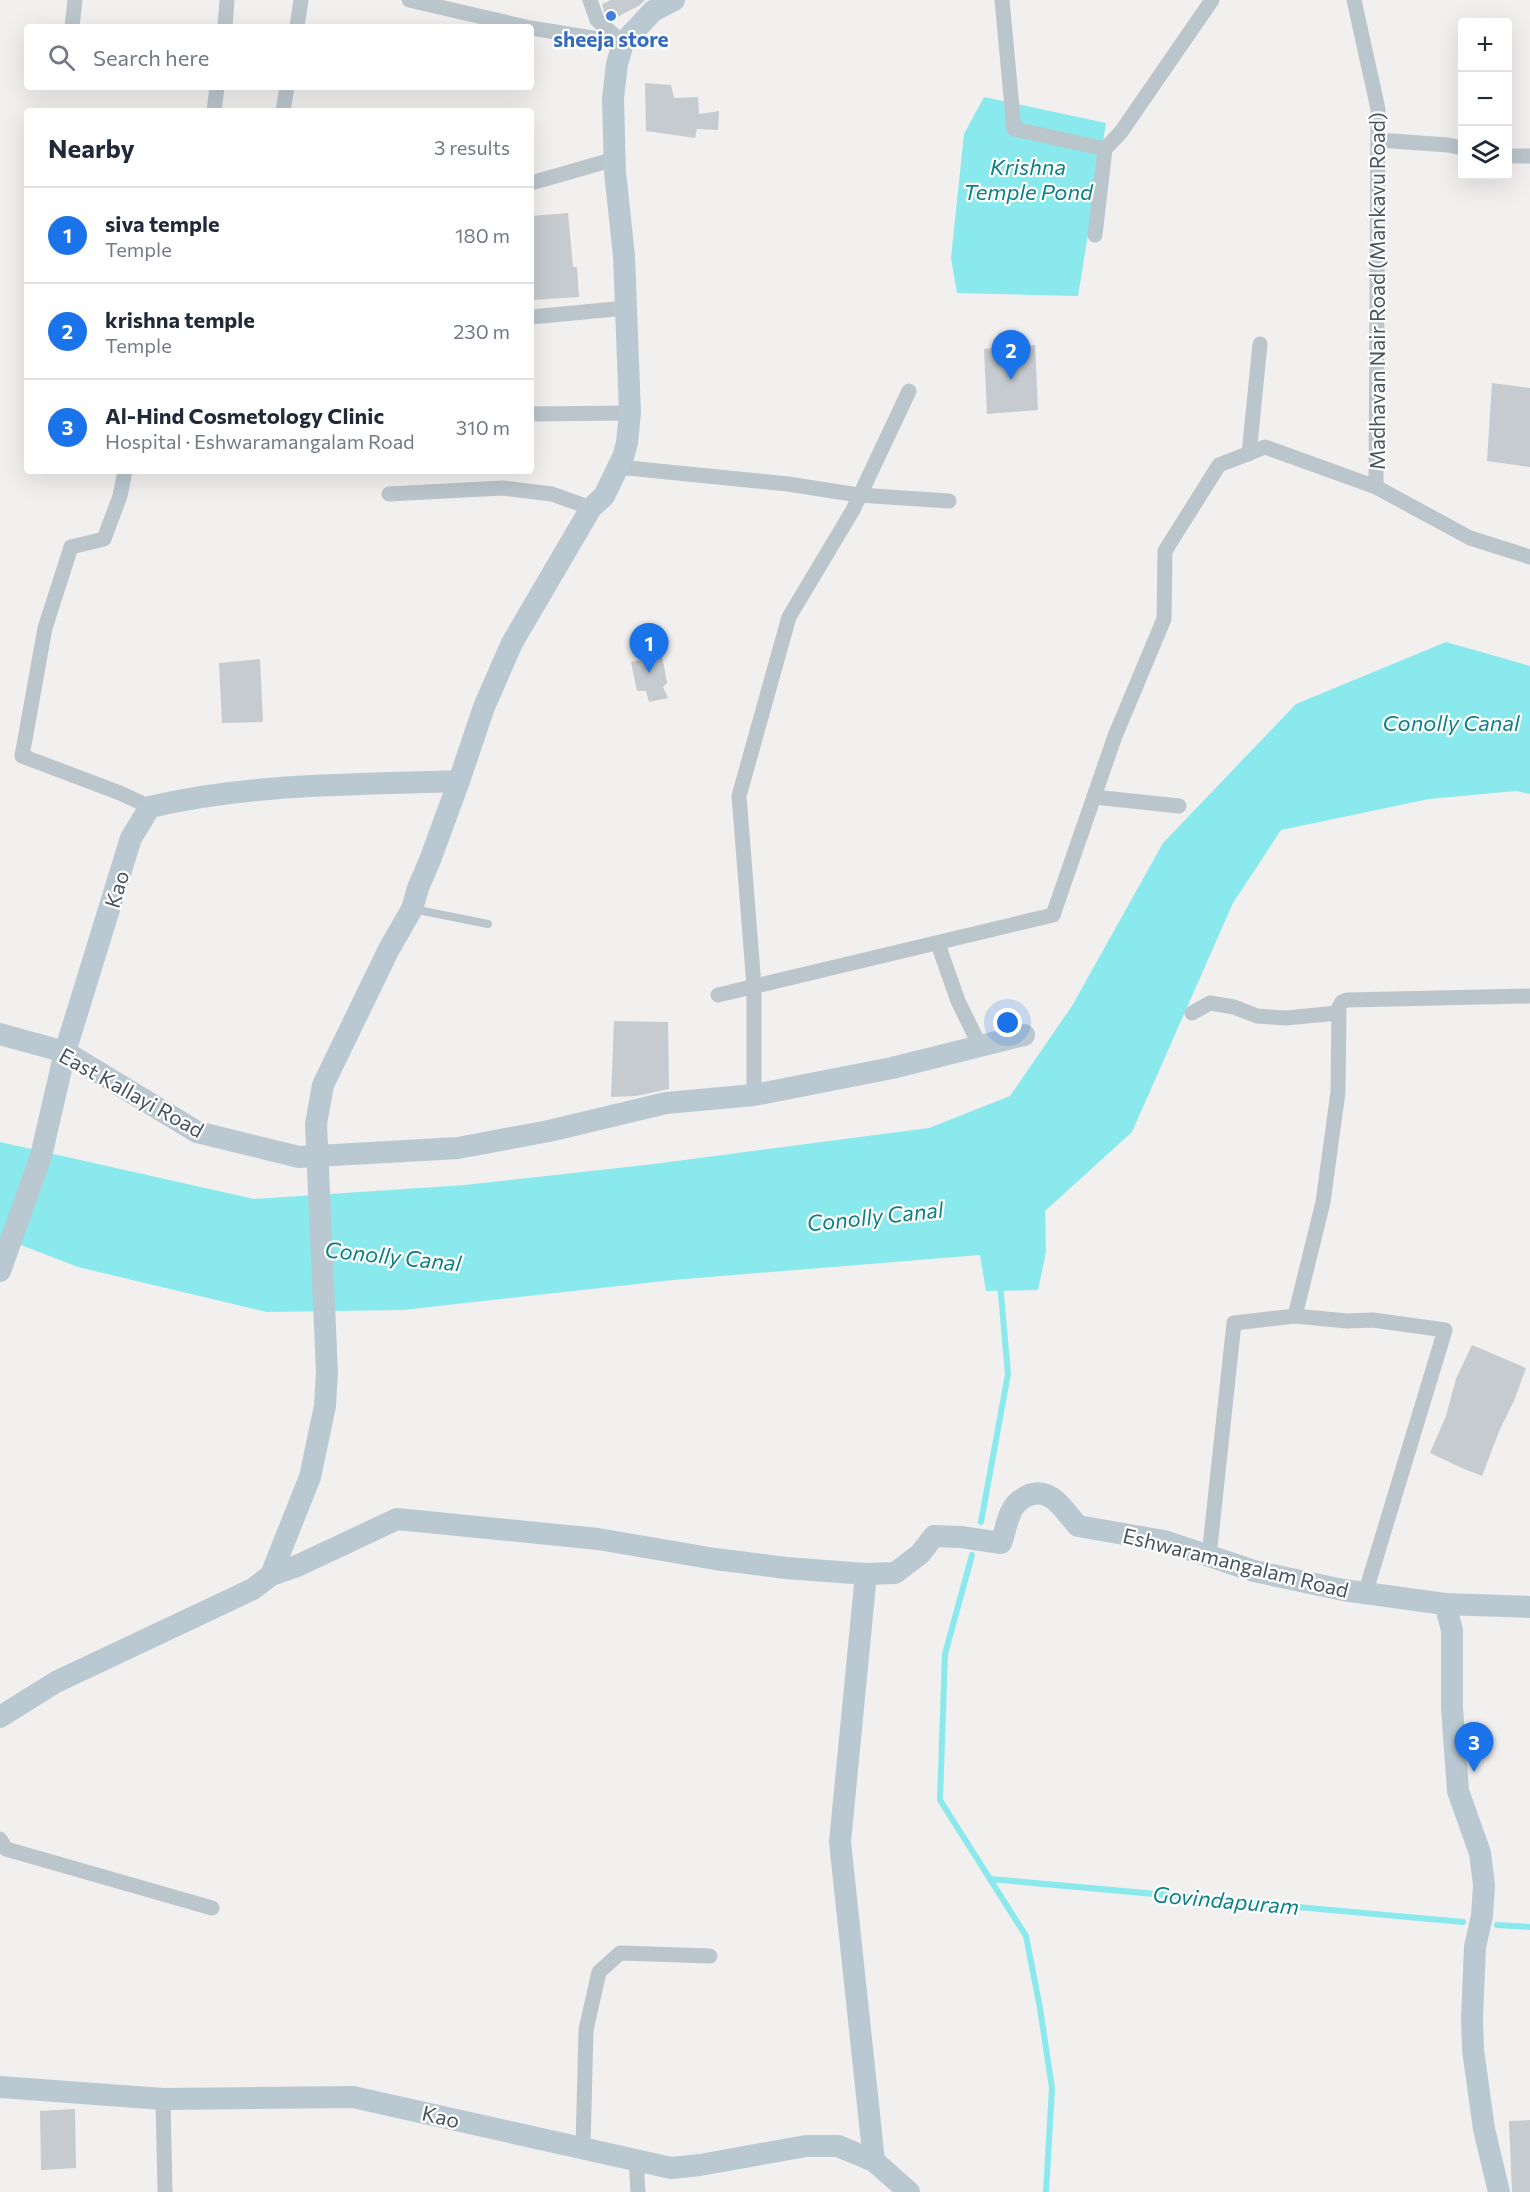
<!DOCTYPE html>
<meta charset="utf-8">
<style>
:root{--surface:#fff;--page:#f6f6f7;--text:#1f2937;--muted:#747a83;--line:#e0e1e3;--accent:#1a73e8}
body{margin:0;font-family:Commissioner,sans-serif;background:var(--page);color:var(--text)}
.controls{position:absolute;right:18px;top:18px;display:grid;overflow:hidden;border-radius:6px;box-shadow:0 6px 24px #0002}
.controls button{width:54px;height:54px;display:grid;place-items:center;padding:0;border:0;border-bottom:2px solid var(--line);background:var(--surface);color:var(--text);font:30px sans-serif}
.you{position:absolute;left:1008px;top:1023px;width:21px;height:21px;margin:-15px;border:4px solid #fff;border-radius:50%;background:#1a73e8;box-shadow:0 0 0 9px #1a73e833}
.badge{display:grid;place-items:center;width:39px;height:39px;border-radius:50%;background:var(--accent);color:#fff;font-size:20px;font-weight:700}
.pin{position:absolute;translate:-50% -50px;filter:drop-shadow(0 2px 3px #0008)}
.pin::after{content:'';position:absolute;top:32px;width:21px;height:18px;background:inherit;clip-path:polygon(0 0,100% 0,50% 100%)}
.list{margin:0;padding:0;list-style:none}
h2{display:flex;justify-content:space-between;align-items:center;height:78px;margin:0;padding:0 24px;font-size:26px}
h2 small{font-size:20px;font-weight:400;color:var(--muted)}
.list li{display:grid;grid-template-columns:39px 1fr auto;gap:18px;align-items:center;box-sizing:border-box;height:96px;padding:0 24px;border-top:2px solid var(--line)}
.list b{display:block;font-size:22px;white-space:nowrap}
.list p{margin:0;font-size:20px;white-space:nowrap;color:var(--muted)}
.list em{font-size:20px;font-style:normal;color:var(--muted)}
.icon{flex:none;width:33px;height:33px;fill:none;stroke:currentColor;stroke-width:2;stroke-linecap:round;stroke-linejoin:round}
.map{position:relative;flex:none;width:1530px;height:2192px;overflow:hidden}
.search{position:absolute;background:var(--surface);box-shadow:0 6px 24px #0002;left:24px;top:24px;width:510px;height:66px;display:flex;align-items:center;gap:15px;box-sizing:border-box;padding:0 21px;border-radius:6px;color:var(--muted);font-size:22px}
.panel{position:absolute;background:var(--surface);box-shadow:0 6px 24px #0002;left:24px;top:108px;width:510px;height:366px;border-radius:6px}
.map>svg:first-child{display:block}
.water{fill:#8ae9ed}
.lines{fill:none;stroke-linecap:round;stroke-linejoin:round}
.stream{stroke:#8ae9ed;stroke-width:6}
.building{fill:#c6cbcf}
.lane{stroke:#bac6cc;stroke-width:8}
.street{stroke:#bac6cc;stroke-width:15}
.secondary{stroke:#bac9d1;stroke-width:22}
.shop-dot{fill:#3f7fe0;stroke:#fff;stroke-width:2}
.labels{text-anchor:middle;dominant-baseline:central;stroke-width:4.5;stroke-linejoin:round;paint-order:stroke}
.shop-label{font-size:21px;font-weight:bold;fill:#366cbe;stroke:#fff}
.street-label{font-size:21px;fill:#47565d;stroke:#fff}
.water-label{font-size:22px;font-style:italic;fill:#0c8185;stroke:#fff}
</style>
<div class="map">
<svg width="1530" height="2192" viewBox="0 0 1530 2192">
<rect width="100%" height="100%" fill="#f2efef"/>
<!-- water -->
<g class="water">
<path d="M984 97 1106 123 1078 296 957 293 951 258 964 134Z"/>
<path d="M1446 642 1530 666V794L1516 791 1429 799 1281 830 1233 903 1132 1132 1045 1211 1046 1252 1038 1290 986 1291 980 1255 673 1280 403 1310 267 1312 78 1267 0 1237V1142L254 1199 465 1185 654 1164 929 1128 1010 1096 1072 1006 1163 843 1296 704Z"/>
</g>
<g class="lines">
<!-- stream -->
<g class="stream">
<path d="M981 1522 1008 1374 1000 1283"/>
<path d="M972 1555 945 1654 940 1800 1026 1936 1040 2008 1052 2088 1046 2192"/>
<path d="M990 1879 1463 1922"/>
<path d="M1497 1925 1530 1927"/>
</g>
</g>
<!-- building -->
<g class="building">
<path d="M611 0H645L640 5 612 20 605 14 602 4Z"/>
<path d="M645 83 671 85 674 98 698 97 699 114 719 111 718 130 697 129 695 138 646 131Z"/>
<path d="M568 213 573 267H577L579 297 531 300V216Z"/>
<path d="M1014 331 1017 347 1035 345 1038 410 987 414 984 349 1001 347 1000 334Z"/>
<path d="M1492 383 1530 388V467L1487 461Z"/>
<path d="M662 655 667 683 663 687 668 698 649 702 646 691H637L631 662Z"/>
<path d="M260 659 263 722 222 723 219 663Z"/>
<path d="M614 1021 668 1022 669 1089 636 1096 611 1097Z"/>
<path d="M1472 1345 1526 1368 1514 1401 1500 1429 1482 1476 1462 1468 1430 1453 1446 1416 1456 1379Z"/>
<path d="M75 2109 76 2168 41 2170 40 2111Z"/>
<path d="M1530 2120V2192H1512L1509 2121Z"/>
</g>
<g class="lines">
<!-- lane -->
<path class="lane" d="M413 909 488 924"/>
<!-- street -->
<g class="street">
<path d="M409 0 526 27"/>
<path d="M590 0 597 20 623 43"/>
<path d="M1002 0 1014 129 1105 149"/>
<path d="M72 27 75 0"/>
<path d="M225 27 227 0"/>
<path d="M297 27 301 0"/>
<path d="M531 28 623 43"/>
<path d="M214 111 217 87"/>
<path d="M283 111 287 87"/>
<path d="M1378 140 1448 145 1462 148"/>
<path d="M1508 156H1530"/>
<path d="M531 183 615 159"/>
<path d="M1095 235 1105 149 1121 132 1212 0"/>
<path d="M531 317 626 308"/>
<path d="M531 414 630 413"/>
<path d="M1249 454 1260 344"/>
<path d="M618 467 788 484 858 495 949 501"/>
<path d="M125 471 120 496 104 539 71 547 45 628 22 756 120 793 150 807"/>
<path d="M1376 487 1470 538 1530 557"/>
<path d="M389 494 503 488 552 494 591 508"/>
<path d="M1094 797 1179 806"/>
<path d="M938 944 958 1001 980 1046"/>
<path d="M718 995 1053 915 1115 736 1164 619 1165 551 1219 465 1265 447 1376 487 1378 109 1354 0"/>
<path d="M1192 1013 1210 1003 1234 1007 1257 1016 1286 1018 1338 1013"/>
<path d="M754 1095V986L739 796 789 617 853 510 909 391"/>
<path d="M1209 1556 1234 1323 1295 1316"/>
<path d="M1365 1594 1445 1330 1373 1320 1347 1321 1295 1316 1323 1202 1338 1092 1339 1007 1342 1002 1347 1000 1530 996"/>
<path d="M0 1839 6 1849 212 1908"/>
<path d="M163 2099 165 2192"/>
<path d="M583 2148 586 2030 599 1972 620 1953 710 1956"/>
<path d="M636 2160 638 2192"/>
</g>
<!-- secondary -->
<g class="secondary">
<path d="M0 1034 65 1052 197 1132 299 1157 458 1148 549 1131 666 1103 754 1095 892 1068 1024 1035"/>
<path d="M0 1271 41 1156 65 1052 131 838 150 807C250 783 357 785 459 781"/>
<path d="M866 1574 840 1842 874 2161"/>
<path d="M271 1575 297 1566 397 1519 598 1539 715 1559 786 1568 866 1574 895 1573 920 1554 934 1536 961 1537 1001 1543C1005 1533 1006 1522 1011 1512 1014 1504 1019 1500 1027 1496 1051 1485 1064 1511 1078 1526L1164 1541 1254 1571 1343 1590 1445 1604 1452 1630V1708L1458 1791 1480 1853 1484 1885 1482 1916 1475 1947 1472 2018 1473 2050 1484 2129 1499 2192"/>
<path d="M1445 1604 1530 1607"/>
<path d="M0 1717 56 1682 253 1589 271 1575 310 1477 325 1406 327 1372 316 1124 323 1085 389 949 412 909 418 888 430 860 459 781 484 707 512 643 591 508 604 496 623 457 627 443 630 413 624 256 615 172 613 98 617 64 623 43 653 11 674 0"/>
<path d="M0 2087 163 2099 353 2097 671 2168 700 2165 806 2146H838L874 2161 909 2192"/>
</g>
</g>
<!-- markers -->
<circle class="shop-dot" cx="611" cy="16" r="6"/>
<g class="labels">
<!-- shop labels -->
<g class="shop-label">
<text x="611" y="38">sheeja store</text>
</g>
<!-- street labels -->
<g class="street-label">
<text transform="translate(1376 291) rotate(-90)">Madhavan Nair Road (Mankavu Road)</text>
<text transform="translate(116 889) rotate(-73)">Kao</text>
<text transform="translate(132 1092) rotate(29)">East Kallayi Road</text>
<text transform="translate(1236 1562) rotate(14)">Eshwaramangalam Road</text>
<text transform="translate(441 2116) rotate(13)">Kao</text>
</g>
<!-- water labels -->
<g class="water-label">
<text x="1028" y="166">Krishna<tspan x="1028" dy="25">Temple Pond</tspan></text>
<text x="1451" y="722">Conolly Canal</text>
<text transform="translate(875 1216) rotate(-6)">Conolly Canal</text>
<text transform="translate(393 1256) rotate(6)">Conolly Canal</text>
<text transform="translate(1226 1900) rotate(5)">Govindapuram</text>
</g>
</g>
</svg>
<div class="controls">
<button>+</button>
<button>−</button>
<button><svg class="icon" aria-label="layers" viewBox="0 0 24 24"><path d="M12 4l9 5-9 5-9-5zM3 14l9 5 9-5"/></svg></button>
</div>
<div class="you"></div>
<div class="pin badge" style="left:649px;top:673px">1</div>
<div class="pin badge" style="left:1011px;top:380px">2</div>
<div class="pin badge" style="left:1474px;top:1772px">3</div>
<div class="search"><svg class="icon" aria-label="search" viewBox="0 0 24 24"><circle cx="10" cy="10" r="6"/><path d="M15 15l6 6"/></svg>Search here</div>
<section class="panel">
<h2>Nearby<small>3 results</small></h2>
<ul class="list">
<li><span class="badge">1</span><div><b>siva temple</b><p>Temple</p></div><em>180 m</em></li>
<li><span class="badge">2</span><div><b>krishna temple</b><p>Temple</p></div><em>230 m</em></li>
<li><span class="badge">3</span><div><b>Al-Hind Cosmetology Clinic</b><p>Hospital · Eshwaramangalam Road</p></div><em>310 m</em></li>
</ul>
</section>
</div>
